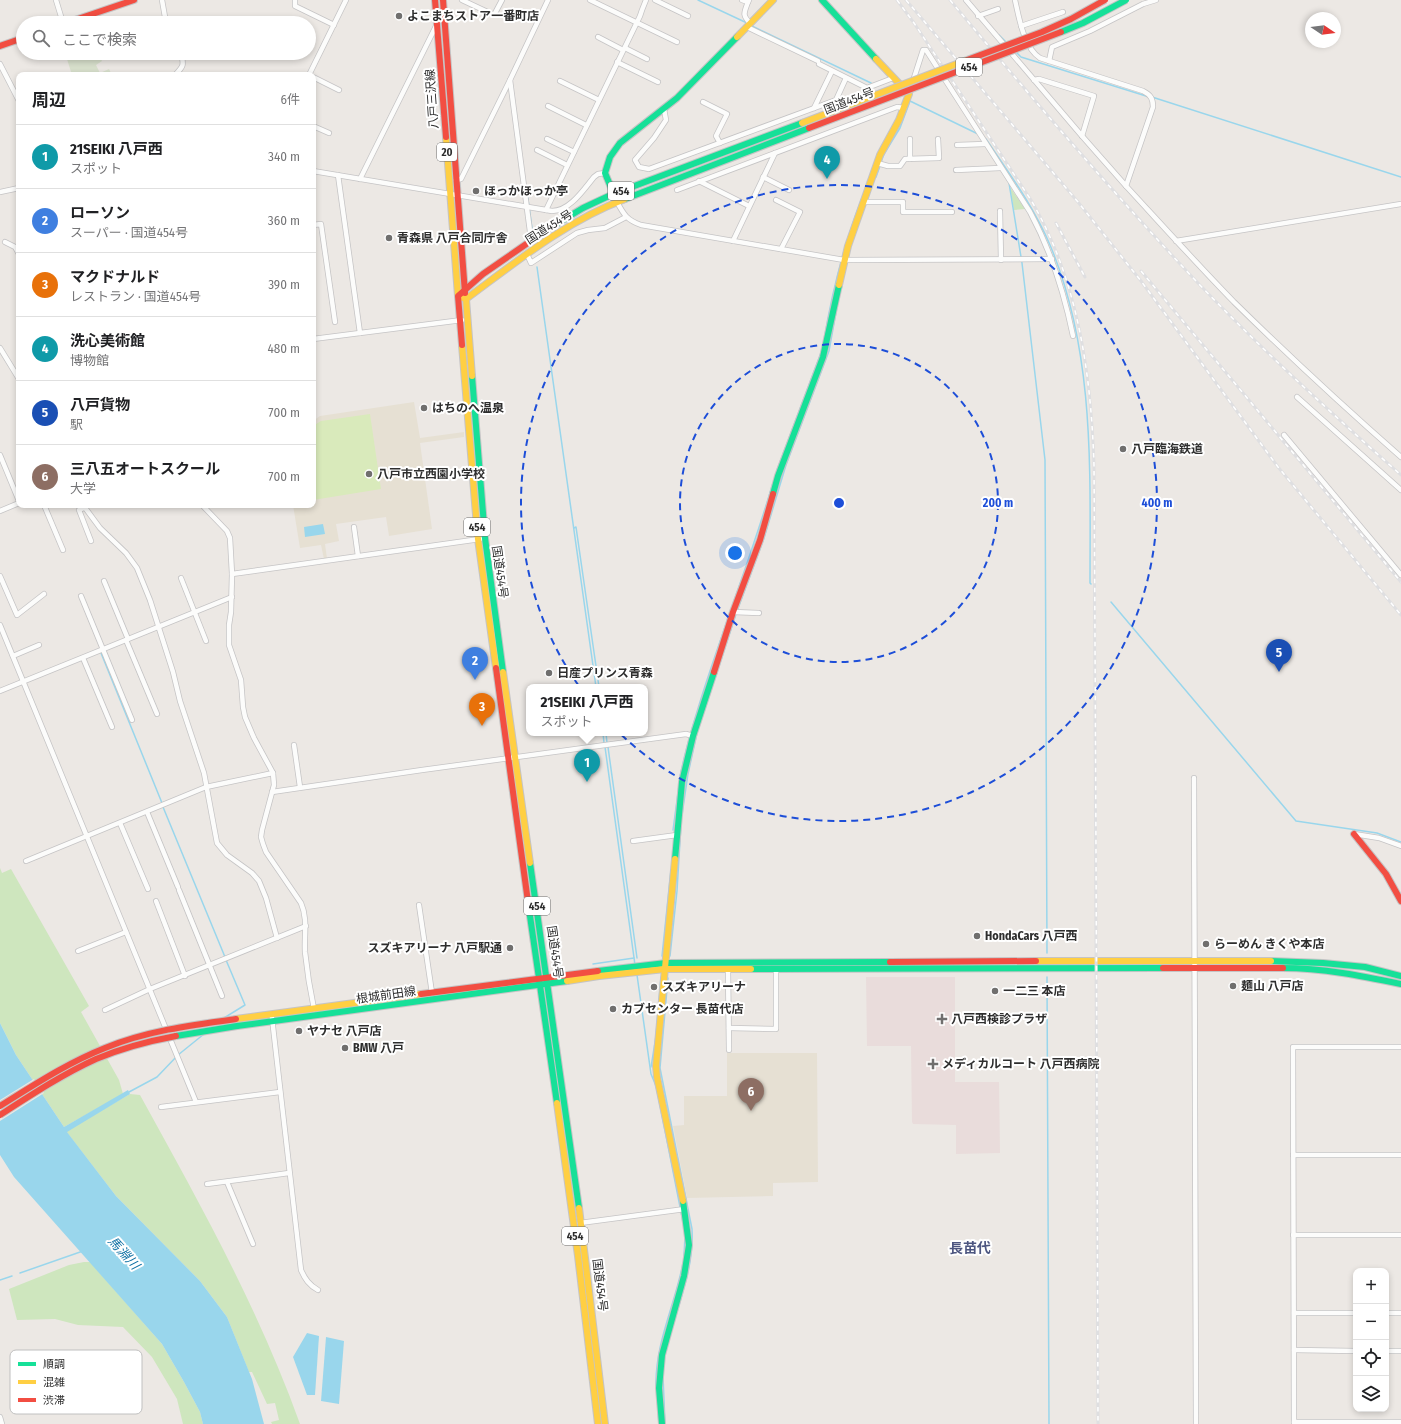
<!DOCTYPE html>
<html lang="ja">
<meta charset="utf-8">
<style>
:root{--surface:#fff;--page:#f6f6f6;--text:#202124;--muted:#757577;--line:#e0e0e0;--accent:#b45309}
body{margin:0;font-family:"Fira Sans Condensed","Noto Sans JP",sans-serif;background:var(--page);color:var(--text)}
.controls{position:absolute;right:12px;bottom:12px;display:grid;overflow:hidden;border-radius:8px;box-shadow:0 2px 6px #0003}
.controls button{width:36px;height:36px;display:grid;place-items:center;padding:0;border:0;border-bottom:1px solid var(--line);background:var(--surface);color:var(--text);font:20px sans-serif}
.compass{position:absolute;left:1305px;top:12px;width:36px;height:36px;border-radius:50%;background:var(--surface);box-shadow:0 2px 6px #0003;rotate:103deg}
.you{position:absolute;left:735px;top:553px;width:14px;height:14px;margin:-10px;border:3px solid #fff;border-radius:50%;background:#1a73e8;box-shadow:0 0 0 6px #1a73e833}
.badge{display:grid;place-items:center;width:26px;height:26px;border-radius:50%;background:var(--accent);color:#fff;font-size:13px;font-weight:700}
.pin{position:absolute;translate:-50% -33px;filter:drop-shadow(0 1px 2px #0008)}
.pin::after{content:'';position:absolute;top:21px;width:14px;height:12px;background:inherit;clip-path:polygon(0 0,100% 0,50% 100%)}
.popup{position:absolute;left:526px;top:684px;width:122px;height:52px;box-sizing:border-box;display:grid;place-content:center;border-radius:8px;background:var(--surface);filter:drop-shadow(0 1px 3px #0005);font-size:13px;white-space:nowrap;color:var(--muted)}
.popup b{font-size:15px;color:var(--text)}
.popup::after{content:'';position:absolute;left:50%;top:100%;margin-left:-8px;border:8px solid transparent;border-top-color:var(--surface)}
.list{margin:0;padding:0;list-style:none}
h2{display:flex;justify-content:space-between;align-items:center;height:52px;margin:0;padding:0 16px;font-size:17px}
h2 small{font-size:13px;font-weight:400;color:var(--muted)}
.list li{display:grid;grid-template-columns:26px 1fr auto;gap:12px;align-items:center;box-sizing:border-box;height:64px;padding:0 16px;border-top:1px solid var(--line)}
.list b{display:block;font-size:15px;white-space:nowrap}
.list p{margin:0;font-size:13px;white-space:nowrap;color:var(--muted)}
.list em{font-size:13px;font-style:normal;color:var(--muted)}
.icon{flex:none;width:22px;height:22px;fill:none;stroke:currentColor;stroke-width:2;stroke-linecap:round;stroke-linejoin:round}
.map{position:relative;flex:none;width:1401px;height:1424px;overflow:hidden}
.search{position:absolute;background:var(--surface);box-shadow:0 2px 6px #0003;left:16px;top:16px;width:300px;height:44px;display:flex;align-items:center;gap:10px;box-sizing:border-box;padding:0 14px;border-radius:22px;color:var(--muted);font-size:15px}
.panel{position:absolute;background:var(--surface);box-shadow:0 2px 6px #0003;left:16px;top:72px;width:300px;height:436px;border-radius:8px}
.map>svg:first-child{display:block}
.education{fill:#e6e0d3}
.medical{fill:#e9dcdb}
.green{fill:#cee6be}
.cemetery{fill:#d8e0cc}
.pitch{fill:#d9eabb}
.water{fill:#99d6ec}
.pier{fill:#ece8e4}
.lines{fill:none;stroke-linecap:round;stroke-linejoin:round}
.stream{stroke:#99d6ec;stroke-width:1.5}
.street-casing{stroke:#c5c4c5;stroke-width:6}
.fast-casing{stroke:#c5c4c5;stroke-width:8}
.slow-casing{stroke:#c5c4c5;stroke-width:8}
.jam-casing{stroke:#c5c4c5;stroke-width:8}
.street{stroke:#fcfcfb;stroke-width:4.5}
.fast{stroke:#16e098;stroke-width:6}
.slow{stroke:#ffcf43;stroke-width:6}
.jam{stroke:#f24e42;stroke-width:6}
.rail-casing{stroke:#dfdfe1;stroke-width:3}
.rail{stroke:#fff;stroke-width:1.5;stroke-dasharray:4.5;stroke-linecap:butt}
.fast-bridge-casing{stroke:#c5c4c5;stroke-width:8;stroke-linecap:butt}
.slow-bridge-casing{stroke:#c5c4c5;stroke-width:8;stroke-linecap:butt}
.jam-bridge-casing{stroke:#c5c4c5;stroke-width:8;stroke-linecap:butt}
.fast-bridge{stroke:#16e098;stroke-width:6}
.slow-bridge{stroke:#ffcf43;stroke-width:6}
.jam-bridge{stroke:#f24e42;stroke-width:6}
.ring{fill:none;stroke:#1d4ed8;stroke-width:2;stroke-dasharray:7 5}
.poi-dot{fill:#706f6e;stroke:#fff;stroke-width:1.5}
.labels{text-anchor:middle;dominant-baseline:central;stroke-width:4;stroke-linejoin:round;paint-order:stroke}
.shield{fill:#fff;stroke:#6d6d6d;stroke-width:1}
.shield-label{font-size:11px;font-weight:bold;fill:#2e2e2e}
.poi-label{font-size:12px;font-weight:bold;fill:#2e2e2e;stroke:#fff;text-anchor:start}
.street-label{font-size:12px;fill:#2e2e2e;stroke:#fff}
.water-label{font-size:13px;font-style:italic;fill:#0d6fa3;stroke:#fff}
.quarter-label{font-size:14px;font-weight:bold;fill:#4d5680;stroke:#fff}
.key{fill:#fff;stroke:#c0c0c0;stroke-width:1}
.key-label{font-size:11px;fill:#2e2e2e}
.centre{fill:#1d4ed8;stroke:#fff;stroke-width:2}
.ring-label{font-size:12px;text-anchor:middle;font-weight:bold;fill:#1d4ed8;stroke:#fff;stroke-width:4;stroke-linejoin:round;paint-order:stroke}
</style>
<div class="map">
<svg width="1401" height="1424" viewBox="0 0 1401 1424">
<rect width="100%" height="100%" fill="#ece8e4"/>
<!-- education -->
<g class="education">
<path d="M414 402 420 438 464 432V437L420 443 432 529 389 536 386 517 336 524 339 541 325 544 327 559H324L321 545 300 548 293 505H313V421L320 416Z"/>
<path d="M727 1053H817L818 1182 773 1183V1196L687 1198 673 1126 684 1125V1096H727Z"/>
</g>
<!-- medical -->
<path class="medical" d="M866 977H955V1082H999L1000 1153 956 1154V1125L913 1124 912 1122 911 1046H867Z"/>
<!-- green -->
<g class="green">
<path d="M1010 187 1025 209 1014 210Z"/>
<path d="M0 868 2 873 11 869 89 1006 81 1012 119 1080 123 1094 64 1127 16 1055 0 1023Z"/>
<path d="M130 1094 140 1095C199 1202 259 1309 300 1424H272L271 1422 279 1420 275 1403 267 1404 252 1372H249L227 1317 200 1281 116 1196 66 1131Z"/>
<path d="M84 1262H90L162 1344 184 1382 200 1412 203 1424H183L177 1399 152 1357 123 1327 78 1325 55 1319 17 1320 9 1289 69 1265Z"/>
</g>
<!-- cemetery -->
<path class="cemetery" d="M69 53H98L102 61 96 65 100 73 109 69 112 75H72L67 59H69L68 55Z"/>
<!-- pitch -->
<path class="pitch" d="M370 414 381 489 313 500V426L321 421Z"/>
<!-- water -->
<g class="water">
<path d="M323 524 325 534 305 537 304 527Z"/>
<path d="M0 1023 16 1055 64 1127 128 1090 130 1094 67 1132 116 1196 200 1281 227 1317 252 1379 264 1424H203L200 1412 184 1382 162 1344 14 1177 0 1155Z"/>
<path d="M307 1333 319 1336 315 1395H307L293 1357Z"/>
<path d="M326 1337 344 1341 339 1404 321 1401Z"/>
</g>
<!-- pier -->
<path class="pier" d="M34 1079 44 1093 0 1121V1100Z"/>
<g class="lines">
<!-- stream -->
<g class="stream">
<path d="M698 0 747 23"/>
<path d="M750 25 871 83"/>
<path d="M999 35 1006 42"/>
<path d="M1017 53 1021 57 1146 96"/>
<path d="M1152 97 1401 177"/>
<path d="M910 101 978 134"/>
<path d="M986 139C1009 173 1034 207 1050 245 1095 352 1090 470 1090 583L1091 584"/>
<path d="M881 162 884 154 900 128 910 101"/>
<path d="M876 177 880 166"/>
<path d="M1009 183 1022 263 1045 460 1047 953"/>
<path d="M527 192 532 228"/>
<path d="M537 267 596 687"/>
<path d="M824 340C833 286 847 233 868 183"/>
<path d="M777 470 822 350"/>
<path d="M574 528 576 527 599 687"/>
<path d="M1111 602 1296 821 1377 833 1401 842"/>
<path d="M737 611 764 538 786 465 829 351 838 301"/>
<path d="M101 653 162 803"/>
<path d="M603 733 604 743"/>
<path d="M606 733 607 743"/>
<path d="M605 747 635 965"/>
<path d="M608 747 637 958"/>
<path d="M680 777C686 745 696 714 706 683 728 616 753 550 773 483"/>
<path d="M163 807 225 957"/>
<path d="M682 815 688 774 697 733 736 614"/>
<path d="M673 830 679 785"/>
<path d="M662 956 671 870"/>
<path d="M670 956 677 891 681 824"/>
<path d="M593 964 634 958"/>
<path d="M637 975 651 1074 656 1086 659 1100 683 1222"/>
<path d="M1047 977 1049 1424"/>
<path d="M668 978 660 1068 692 1229C694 1265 681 1296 672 1329"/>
<path d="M321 1012 491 988"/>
<path d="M224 1018 245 1005 226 960"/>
<path d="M651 1067 656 1036 661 977"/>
<path d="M129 1092 157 1077 178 1055 204 1034"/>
<path d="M684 1256 685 1236"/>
<path d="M20 1273 83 1251"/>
<path d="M0 1280 12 1276"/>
<path d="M663 1376 665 1424"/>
<path d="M656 1386C655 1343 675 1305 683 1263"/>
<path d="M657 1394 659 1424"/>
</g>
<defs>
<g id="street">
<path d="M56 0 63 23"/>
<path d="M162 0 165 17 169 23"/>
<path d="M295 0V6L334 25"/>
<path d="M462 0 494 15 502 0"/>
<path d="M590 0 677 42"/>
<path d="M655 0 688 16"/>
<path d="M742 0 748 2 749 0"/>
<path d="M966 0 1082 136 1126 186"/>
<path d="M1015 0C1019 18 1024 48 1040 58L1143 91C1151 95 1153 99 1153 107L1126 186C1162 225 1197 264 1234 302 1288 355 1344 407 1401 457"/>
<path d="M748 2C744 13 742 15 750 23"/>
<path d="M978 16 998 9"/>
<path d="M1021 26 1063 12"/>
<path d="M747 27 818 61"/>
<path d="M598 37 623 50"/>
<path d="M625 48 647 59"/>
<path d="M1049 61 1052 47 1090 31 1143 4 1156 0"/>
<path d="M617 62 658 82"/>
<path d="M0 64 19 101"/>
<path d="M819 64 867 88 893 78"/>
<path d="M175 75C184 66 184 65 181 53"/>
<path d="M309 75 346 0"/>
<path d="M313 77 339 90"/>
<path d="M1034 80 1039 79 1094 96 1082 136"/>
<path d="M560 81 599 100"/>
<path d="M913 81 923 50H926L1030 212C1051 251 1064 292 1073 336"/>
<path d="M703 102 727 114 716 136 720 143"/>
<path d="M548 106 586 125"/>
<path d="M814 108 832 71"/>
<path d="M664 109 666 120 654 138 635 160 639 167 649 169 836 100 846 78"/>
<path d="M313 126 329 133"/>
<path d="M547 139 574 152"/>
<path d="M957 145 985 144"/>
<path d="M537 150 567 165"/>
<path d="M910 159V139"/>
<path d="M877 163 888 166H900L905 159 939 158 938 139"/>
<path d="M956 170 1000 168"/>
<path d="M313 171 552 211C570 211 584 189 594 177L598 174 605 173"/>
<path d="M338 175 360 333"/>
<path d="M763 177 789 190"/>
<path d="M360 179 437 24"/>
<path d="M456 180 461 179 510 80"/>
<path d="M699 181 749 206"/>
<path d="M677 190 897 107 904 108"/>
<path d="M0 192 19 188"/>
<path d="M776 200 800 212 781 249"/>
<path d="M617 202C624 215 627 220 641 225L844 260 1052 259"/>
<path d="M864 202H903V212H952"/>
<path d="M546 210 640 16 642 10 646 0"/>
<path d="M1000 211 1001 260"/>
<path d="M313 225 321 224 335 322"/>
<path d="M531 239 510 80 548 0"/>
<path d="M733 241 775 153"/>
<path d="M1176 241 1401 204"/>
<path d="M5 242 15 247 19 254"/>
<path d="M527 254 531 263 577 233 588 230 605 228 626 217"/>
<path d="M313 339 462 320"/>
<path d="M0 348 19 379"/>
<path d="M1297 397 1401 490"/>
<path d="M1284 435 1401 575"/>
<path d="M0 455 19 501"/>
<path d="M44 505 63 550"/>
<path d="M83 505 100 528 126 553 137 568 150 600 173 672 180 701 204 773 217 843 227 855 252 873 259 881 266 898 277 938"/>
<path d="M202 505 227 531 230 538 232 574 231 612 229 625V645L241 680 243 707 245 717 254 738 273 773 274 785 262 830 261 837 263 844 266 852 301 903C308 919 304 935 305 952 307 971 310 990 314 1009"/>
<path d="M84 508 79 510 91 541"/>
<path d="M0 511 19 503"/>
<path d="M354 527 358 556"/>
<path d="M232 574 480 539"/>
<path d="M0 576 17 615 44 594"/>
<path d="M181 578 206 641"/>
<path d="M104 581 128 639"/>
<path d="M81 596 132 720"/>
<path d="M733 612 759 613"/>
<path d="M0 625 196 1102"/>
<path d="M126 640 157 714"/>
<path d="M13 656 39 645"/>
<path d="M83 658 112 727"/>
<path d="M0 691 232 597"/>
<path d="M294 745 300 787"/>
<path d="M1194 778 1196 1424"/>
<path d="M272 792 422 770 686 734 693 736"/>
<path d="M147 812 178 887"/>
<path d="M120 823 148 889"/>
<path d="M1354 834 1379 838 1401 846"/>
<path d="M633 841 677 835"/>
<path d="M26 861 206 787 273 773"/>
<path d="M179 890 222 996"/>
<path d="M156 901 185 976"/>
<path d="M419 905 432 993"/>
<path d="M78 951 126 932"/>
<path d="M728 970 729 1050"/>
<path d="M105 1010 150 989 306 926"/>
<path d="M272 1018 301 1270C305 1279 309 1285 318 1290"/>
<path d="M729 1028 776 1029V970"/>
<path d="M161 1107 280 1092"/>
<path d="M1293 1155H1401"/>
<path d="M227 1182 253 1244"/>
<path d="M207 1184 289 1173"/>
<path d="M580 1223 685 1209"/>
<path d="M1293 1235H1401"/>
<path d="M1294 1313H1356"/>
<path d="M1386 1313H1401"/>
<path d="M1294 1350 1356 1351"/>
<path d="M1386 1351H1401"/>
<path d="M0 1417 2 1424"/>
<path d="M1294 1422H1401"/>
<path d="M1294 1424 1293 1047H1401"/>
</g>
<g id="fast">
<path d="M822 0 876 59"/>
<path d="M615 197 605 173 610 157 620 143 677 98 737 37"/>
<path d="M625 199 809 128"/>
<path d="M548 229 583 208 613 194 802 123"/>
<path d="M472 376 485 538 503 672"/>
<path d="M773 494 778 476 823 357 839 285"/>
<path d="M675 859 682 782 693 736 714 672"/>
<path d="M530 863 579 1208"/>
<path d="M529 909 557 1103"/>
<path d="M1271 961 1323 963 1365 967 1401 976"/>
<path d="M1283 968C1323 968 1362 976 1401 984"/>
<path d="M751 969 1163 968"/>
<path d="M598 971 666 963 890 962"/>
<path d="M237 1026 567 981"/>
<path d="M662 1424 659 1388 662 1355 684 1276 689 1245 683 1201"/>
</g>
<g id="slow">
<path d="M737 37 773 0"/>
<path d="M446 137 458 296 466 299"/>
<path d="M839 285 848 246 880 155 899 120 909 94 876 59"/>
<path d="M462 345 478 539 496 668"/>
<path d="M472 376 466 299C516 262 566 221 625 199"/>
<path d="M503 672 530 863"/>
<path d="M675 859 656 1066 657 1077 683 1201"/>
<path d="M1036 961H1271"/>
<path d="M567 981 599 976 665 969H751"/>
<path d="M236 1019 421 994"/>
<path d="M557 1103 578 1256 598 1424"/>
<path d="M579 1208 605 1424"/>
</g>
<g id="jam">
<path d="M435 0 446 137"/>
<path d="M443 0 465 293"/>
<path d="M66 23 134 0"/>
<path d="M0 46 23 38"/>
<path d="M462 345 458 296 483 274 548 229"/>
<path d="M496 668 529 909"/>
<path d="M714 672 733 612 760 540 773 494"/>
<path d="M1354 834 1386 874 1401 901"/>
<path d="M890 962 1036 961"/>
<path d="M1163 968H1283"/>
<path d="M421 994 598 971"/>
</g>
</defs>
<!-- street casing -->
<use href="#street" class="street-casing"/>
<!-- fast casing -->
<use href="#fast" class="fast-casing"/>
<!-- slow casing -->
<use href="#slow" class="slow-casing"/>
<!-- jam casing -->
<use href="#jam" class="jam-casing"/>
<!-- street -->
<use href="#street" class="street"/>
<!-- fast -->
<use href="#fast" class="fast"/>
<!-- slow -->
<use href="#slow" class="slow"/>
<!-- jam -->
<use href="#jam" class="jam"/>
<defs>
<g id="rail">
<path d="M897 0 914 23 1031 200C1078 280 1091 373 1094 465 1096 784 1097 1104 1098 1424"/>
<path d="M906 0 1078 202 1141 281 1278 467 1401 615"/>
<path d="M950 0C1030 96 1111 191 1197 282 1262 350 1331 413 1401 475"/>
<path d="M1056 223 1085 277"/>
<path d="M1141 271 1401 582"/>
</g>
</defs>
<!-- rail casing -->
<use href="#rail" class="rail-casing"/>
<!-- rail -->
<use href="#rail" class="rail"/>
<defs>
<g id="fast-bridge">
<path d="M1061 32 1083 23 1126 0"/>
<path d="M176 1036 237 1026"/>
</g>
<path id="slow-bridge" d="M802 123 967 60"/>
<g id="jam-bridge">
<path d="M967 60 1042 32 1071 19 1105 0"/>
<path d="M809 128 1061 32"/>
<path d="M0 1106C34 1085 67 1063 105 1048 146 1031 192 1025 236 1019"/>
<path d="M0 1115C31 1095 63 1074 96 1059 122 1048 149 1041 176 1036"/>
</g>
</defs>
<!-- fast-bridge casing -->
<use href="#fast-bridge" class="fast-bridge-casing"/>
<!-- slow-bridge casing -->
<use href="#slow-bridge" class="slow-bridge-casing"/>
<!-- jam-bridge casing -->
<use href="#jam-bridge" class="jam-bridge-casing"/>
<!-- fast-bridge -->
<use href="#fast-bridge" class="fast-bridge"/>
<!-- slow-bridge -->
<use href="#slow-bridge" class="slow-bridge"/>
<!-- jam-bridge -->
<use href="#jam-bridge" class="jam-bridge"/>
</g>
<!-- distance rings -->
<g class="ring">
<circle cx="839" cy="503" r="159"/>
<circle cx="839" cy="503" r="318"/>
</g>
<!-- markers -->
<g class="poi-dot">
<circle cx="399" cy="16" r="4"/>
<circle cx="476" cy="191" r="4"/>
<circle cx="389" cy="238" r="4"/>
<circle cx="424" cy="408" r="4"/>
<circle cx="1123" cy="449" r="4"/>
<circle cx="369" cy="474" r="4"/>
<circle cx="549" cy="673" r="4"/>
<circle cx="977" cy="936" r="4"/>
<circle cx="1206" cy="944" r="4"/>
<circle cx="510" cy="948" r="4"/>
<circle cx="1233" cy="986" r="4"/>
<circle cx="654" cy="987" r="4"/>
<circle cx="995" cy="991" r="4"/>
<circle cx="613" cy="1009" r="4"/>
<path d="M940 1013h4v4h4v4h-4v4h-4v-4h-4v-4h4z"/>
<circle cx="299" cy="1031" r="4"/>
<circle cx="345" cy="1048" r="4"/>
<path d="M931 1058h4v4h4v4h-4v4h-4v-4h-4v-4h4z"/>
</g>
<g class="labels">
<!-- shield labels -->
<g class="shield">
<rect x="956" y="58" width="26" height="18" rx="3"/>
<rect x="437" y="143" width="20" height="18" rx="3"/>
<rect x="608" y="182" width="26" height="18" rx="3"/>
<rect x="464" y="518" width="26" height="18" rx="3"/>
<rect x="524" y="897" width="26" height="18" rx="3"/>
<rect x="562" y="1227" width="26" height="18" rx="3"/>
</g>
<g class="shield-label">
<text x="969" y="67">454</text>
<text x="447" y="152">20</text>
<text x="621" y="191">454</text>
<text x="477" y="527">454</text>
<text x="537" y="906">454</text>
<text x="575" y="1236">454</text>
</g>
<!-- poi labels -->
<g class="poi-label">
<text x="407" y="16">よこまちストア一番町店</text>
<text x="484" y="191">ほっかほっか亭</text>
<text x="397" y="238">青森県 八戸合同庁舎</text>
<text x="432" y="408">はちのへ温泉</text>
<text x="1131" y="449">八戸臨海鉄道</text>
<text x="377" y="474">八戸市立西園小学校</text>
<text x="557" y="673">日産プリンス青森</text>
<text x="985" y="936">HondaCars 八戸西</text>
<text x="1214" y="944">らーめん きくや本店</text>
<text x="502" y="948" text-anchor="end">スズキアリーナ 八戸駅通</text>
<text x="1241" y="986">麺山 八戸店</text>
<text x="662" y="987">スズキアリーナ</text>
<text x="1003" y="991">一二三 本店</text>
<text x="621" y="1009">カブセンター 長苗代店</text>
<text x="951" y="1019">八戸西検診プラザ</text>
<text x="307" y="1031">ヤナセ 八戸店</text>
<text x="353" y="1048">BMW 八戸</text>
<text x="942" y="1064">メディカルコート 八戸西病院</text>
</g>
<!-- street labels -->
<g class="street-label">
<text transform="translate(432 99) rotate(-94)">八戸三沢線</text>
<text transform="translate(849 101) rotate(-21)">国道454号</text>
<text transform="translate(549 227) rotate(-32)">国道454号</text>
<text transform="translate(500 572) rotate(82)">国道454号</text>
<text transform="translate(555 952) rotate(82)">国道454号</text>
<text transform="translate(386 995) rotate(-8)">根城前田線</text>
<text transform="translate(600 1285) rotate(83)">国道454号</text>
</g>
<!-- water labels -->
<g class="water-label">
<text transform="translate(124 1253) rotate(48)">馬淵川</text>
</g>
<!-- quarter labels -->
<g class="quarter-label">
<text x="970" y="1248">長苗代</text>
</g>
</g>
<!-- legend -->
<rect x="10" y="1350" width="132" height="64" rx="6" class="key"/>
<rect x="18" y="1362" width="18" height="4" fill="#16e098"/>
<rect x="18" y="1380" width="18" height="4" fill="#ffcf43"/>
<rect x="18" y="1398" width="18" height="4" fill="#f24e42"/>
<g class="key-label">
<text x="43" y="1368">順調</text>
<text x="43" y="1386">混雑</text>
<text x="43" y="1404">渋滞</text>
</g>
<circle cx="839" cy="503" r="6" class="centre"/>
<g class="ring-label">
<text x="998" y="507">200 m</text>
<text x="1157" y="507">400 m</text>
</g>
</svg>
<div class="controls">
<button>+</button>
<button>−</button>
<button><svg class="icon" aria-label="locate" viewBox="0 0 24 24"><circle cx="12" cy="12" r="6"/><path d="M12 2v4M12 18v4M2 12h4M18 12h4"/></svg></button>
<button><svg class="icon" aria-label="layers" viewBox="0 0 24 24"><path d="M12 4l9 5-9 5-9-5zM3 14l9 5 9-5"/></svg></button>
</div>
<svg class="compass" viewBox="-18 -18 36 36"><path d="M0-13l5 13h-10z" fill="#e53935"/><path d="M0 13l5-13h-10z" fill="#757577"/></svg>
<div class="you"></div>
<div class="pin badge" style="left:587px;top:782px;background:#0f9aa8">1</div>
<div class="popup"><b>21SEIKI 八戸西</b>スポット</div>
<div class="pin badge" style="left:475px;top:680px;background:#3f7fe0">2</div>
<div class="pin badge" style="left:482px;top:726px;background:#e8710a">3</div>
<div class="pin badge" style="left:827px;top:179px;background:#0f9aa8">4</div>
<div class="pin badge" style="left:1279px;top:672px;background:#1a4fb4">5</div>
<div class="pin badge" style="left:751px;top:1111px;background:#8d6e63">6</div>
<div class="search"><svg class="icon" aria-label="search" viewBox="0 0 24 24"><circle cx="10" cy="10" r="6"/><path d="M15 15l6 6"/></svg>ここで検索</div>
<section class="panel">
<h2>周辺<small>6件</small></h2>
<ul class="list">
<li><span class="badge" style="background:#0f9aa8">1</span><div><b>21SEIKI 八戸西</b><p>スポット</p></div><em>340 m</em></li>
<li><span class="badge" style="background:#3f7fe0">2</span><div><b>ローソン</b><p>スーパー · 国道454号</p></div><em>360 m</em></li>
<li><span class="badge" style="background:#e8710a">3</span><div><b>マクドナルド</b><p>レストラン · 国道454号</p></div><em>390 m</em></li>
<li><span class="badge" style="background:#0f9aa8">4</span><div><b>洗心美術館</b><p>博物館</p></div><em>480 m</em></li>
<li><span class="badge" style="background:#1a4fb4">5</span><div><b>八戸貨物</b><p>駅</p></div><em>700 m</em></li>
<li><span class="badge" style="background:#8d6e63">6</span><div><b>三八五オートスクール</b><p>大学</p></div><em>700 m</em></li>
</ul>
</section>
</div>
